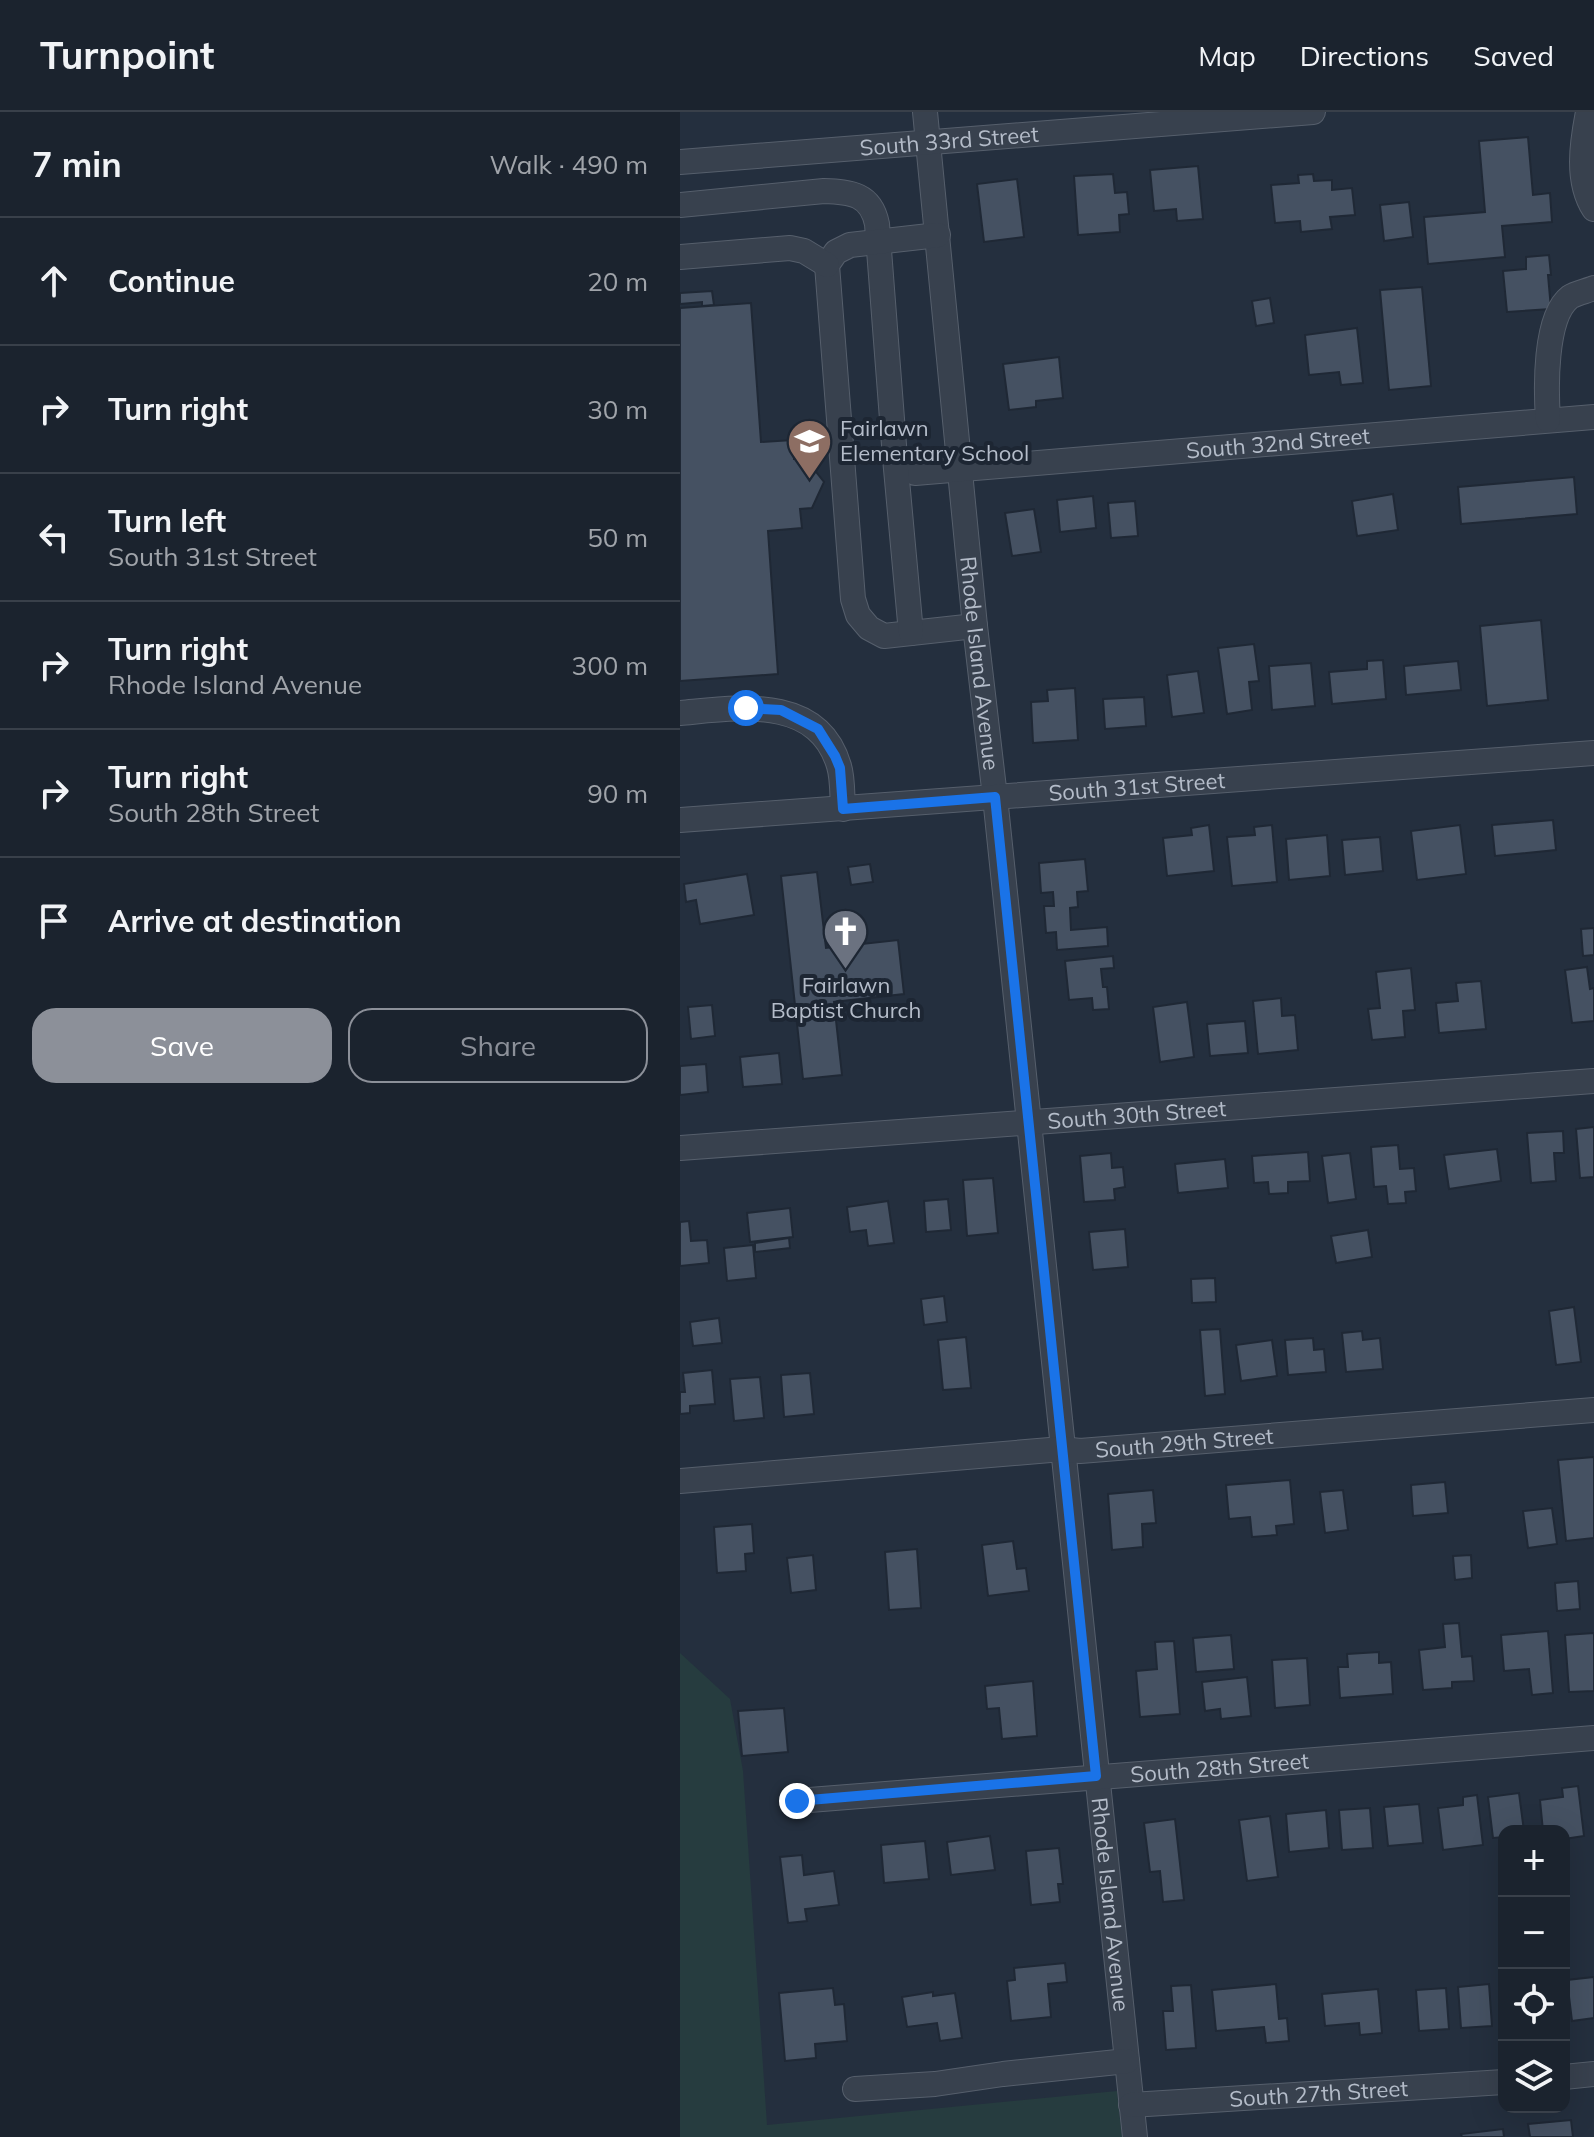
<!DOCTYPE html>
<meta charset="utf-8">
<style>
:root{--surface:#1b232e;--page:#242b36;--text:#f1f3f6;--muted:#a0a4aa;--line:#39404a;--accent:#8c9099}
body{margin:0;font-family:Mulish,sans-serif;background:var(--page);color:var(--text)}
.controls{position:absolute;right:24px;bottom:24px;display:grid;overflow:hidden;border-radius:16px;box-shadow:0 8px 32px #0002}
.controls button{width:72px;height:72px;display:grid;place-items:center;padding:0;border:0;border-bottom:2px solid var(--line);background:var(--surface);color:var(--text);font:40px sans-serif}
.stop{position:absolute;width:24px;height:24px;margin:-18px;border:6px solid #1a73e8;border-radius:50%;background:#fff}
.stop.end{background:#1a73e8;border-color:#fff;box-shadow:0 2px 8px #0008}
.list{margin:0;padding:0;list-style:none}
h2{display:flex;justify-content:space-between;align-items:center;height:104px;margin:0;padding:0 32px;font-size:34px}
h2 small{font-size:26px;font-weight:400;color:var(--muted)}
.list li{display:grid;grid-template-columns:52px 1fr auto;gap:24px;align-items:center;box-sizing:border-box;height:128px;padding:0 32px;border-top:2px solid var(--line)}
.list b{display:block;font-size:30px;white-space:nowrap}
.list p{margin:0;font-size:26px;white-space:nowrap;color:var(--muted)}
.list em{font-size:26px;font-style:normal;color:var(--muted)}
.actions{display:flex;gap:16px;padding:24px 32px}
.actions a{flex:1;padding:18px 0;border:2px solid var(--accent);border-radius:24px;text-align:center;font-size:28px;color:var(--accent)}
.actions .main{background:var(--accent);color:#fff}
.icon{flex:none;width:44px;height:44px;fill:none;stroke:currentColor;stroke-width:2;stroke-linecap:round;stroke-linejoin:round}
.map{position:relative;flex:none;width:914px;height:2025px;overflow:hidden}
header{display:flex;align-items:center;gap:48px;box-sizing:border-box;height:112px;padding:0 40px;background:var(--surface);border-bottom:2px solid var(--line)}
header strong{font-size:38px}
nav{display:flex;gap:44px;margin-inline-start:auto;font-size:28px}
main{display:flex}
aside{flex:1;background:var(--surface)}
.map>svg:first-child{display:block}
.green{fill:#263c3f}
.building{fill:#455162;stroke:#1f2835;stroke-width:2}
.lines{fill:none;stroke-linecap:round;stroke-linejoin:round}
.minor-casing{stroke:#565f6c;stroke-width:26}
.minor{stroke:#38414e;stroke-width:24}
.route{stroke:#1a73e8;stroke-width:10}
.labels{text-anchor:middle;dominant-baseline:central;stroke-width:8;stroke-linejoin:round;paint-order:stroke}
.street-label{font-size:22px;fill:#b4bcc9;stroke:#1d2633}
.poi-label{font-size:22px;fill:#b4bcc9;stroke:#1d2633;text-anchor:start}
</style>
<header>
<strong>Turnpoint</strong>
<nav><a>Map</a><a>Directions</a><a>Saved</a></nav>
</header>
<main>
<aside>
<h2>7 min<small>Walk · 490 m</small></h2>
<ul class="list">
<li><svg class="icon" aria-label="ahead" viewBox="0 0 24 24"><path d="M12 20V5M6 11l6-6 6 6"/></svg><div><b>Continue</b></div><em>20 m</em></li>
<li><svg class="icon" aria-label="right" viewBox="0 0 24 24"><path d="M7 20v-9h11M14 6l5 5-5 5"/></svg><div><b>Turn right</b></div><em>30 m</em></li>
<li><svg class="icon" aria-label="left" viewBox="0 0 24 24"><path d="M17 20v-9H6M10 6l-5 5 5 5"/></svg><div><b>Turn left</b><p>South 31st Street</p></div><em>50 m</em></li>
<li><svg class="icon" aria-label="right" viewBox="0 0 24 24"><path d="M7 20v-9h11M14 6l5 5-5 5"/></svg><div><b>Turn right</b><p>Rhode Island Avenue</p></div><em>300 m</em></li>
<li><svg class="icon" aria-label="right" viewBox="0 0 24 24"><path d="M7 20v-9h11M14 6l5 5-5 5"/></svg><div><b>Turn right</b><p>South 28th Street</p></div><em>90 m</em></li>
<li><svg class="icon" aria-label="arrive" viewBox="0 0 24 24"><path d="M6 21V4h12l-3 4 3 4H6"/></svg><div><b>Arrive at destination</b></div></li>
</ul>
<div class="actions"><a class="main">Save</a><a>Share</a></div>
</aside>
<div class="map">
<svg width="914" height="2025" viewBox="0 0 914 2025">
<rect width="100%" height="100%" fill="#242f3e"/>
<!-- green -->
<path class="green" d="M0 1541 50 1587 63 1659 87 2013 437 1979 442 2025H0Z"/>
<!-- building -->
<g class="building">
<path d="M848 25 853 83 870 81 872 110 822 114 825 145 748 152 744 105 805 100 799 29Z"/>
<path d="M518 54 523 107 497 109 496 97 474 99 470 58Z"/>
<path d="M433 62 435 81 447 80 449 102 439 103 440 120 398 123 394 64Z"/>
<path d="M633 62 634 69 652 68V78L672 76 675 103 650 105 652 117 621 120 620 109 595 111 591 73 619 71 618 63Z"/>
<path d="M337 67 344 125 304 130 297 72Z"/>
<path d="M729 90 733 125 704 129 700 93Z"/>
<path d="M869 143 871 163H868L871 197 827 200 823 159 846 157V145Z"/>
<path d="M742 175 751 274 709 278 700 178Z"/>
<path d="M32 179 34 193 22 194V190L0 192V181Z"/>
<path d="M590 186 594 211 576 214 572 189Z"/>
<path d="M71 191 81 330 113 328 114 347 125 346 144 370 132 396 120 397 122 416 88 419 98 562 0 569V196Z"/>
<path d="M677 216 683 271 661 273 659 260 629 263 625 223Z"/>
<path d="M379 245 383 286 356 289V295L329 298 323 252Z"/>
<path d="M894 365 897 402 781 412 778 375Z"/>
<path d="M713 382 718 418 677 424 672 389Z"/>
<path d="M413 384 416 416 380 420 377 388Z"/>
<path d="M455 389 458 424 431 426 428 391Z"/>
<path d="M354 397 361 440 332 444 325 401Z"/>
<path d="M861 508 868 588 807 594 800 514Z"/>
<path d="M574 532 579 569 569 570 572 598 547 602 538 536Z"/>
<path d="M703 548 706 587 652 592 649 560 687 557V549Z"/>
<path d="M778 549 781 578 726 583 724 554Z"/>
<path d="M631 551 635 594 592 598 589 554Z"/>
<path d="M518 559 524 601 492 605 487 563Z"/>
<path d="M395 576 398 628 353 631 351 590 368 589 367 578Z"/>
<path d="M464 585 466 614 425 617 423 587Z"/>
<path d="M873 708 876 738 815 744 812 713Z"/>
<path d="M529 713 534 759 487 764 483 726 512 723 511 716Z"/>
<path d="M592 713 597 770 552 774 547 725 575 723 574 715Z"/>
<path d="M780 713 786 762 737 768 731 719Z"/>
<path d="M647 723 650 764 609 768 606 727Z"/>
<path d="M700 725 703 759 665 763 662 728Z"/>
<path d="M405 747 408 779 397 780 398 795 390 796 391 818 427 815 428 834 377 838 376 820 366 821 364 794H374L373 780 361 781 359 751Z"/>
<path d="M190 752 193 770 171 773 168 755Z"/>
<path d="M137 760 146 836 218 828 224 882 154 890 162 963 123 967 101 764Z"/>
<path d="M67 762 74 803 20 812 16 788 6 790 4 772Z"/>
<path d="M914 816V843L903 844 901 817Z"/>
<path d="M433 844 434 856 421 857 423 875H427L429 897 413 898 412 886 389 888 385 849Z"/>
<path d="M907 855 910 877 914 876V909L892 911 885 858Z"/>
<path d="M731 856 735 898 723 899 725 925 692 928 688 897 700 896 696 860Z"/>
<path d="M801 869 806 917 759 921 756 891 778 889 776 871Z"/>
<path d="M601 886 602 904 615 903 618 938 578 942 573 889Z"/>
<path d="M507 890 514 945 480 950 473 895Z"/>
<path d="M32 893 35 924 11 927 8 895Z"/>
<path d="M565 909 568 941 530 944 527 912Z"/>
<path d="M99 941 102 972 63 975 60 945Z"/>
<path d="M26 952 28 980 0 983V954Z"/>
<path d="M914 1015V1065L900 1066 896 1017Z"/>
<path d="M883 1019 884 1041H874L876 1069 851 1071 847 1021Z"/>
<path d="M718 1033 720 1057 734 1056 736 1079 725 1080 726 1091 708 1092 706 1074 694 1075 691 1035Z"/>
<path d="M817 1037 821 1069 769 1077 764 1043Z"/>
<path d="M628 1040 630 1069 608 1070V1081L589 1082 588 1070 574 1071 572 1044Z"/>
<path d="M431 1041 432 1056 443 1055 445 1075 434 1077 435 1088 404 1090 400 1044Z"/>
<path d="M670 1041 676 1087 648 1091 642 1044Z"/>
<path d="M545 1047 548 1076 498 1081 495 1052Z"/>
<path d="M313 1066 318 1121 287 1124 283 1068Z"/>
<path d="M268 1087 271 1118 246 1120 244 1089Z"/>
<path d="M208 1089 214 1131 188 1134 186 1118 170 1120 167 1095Z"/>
<path d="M110 1096 113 1125 70 1130 67 1101Z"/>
<path d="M9 1109 11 1129 27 1128 29 1151 0 1154V1110Z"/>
<path d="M445 1117 448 1155 413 1158 409 1120Z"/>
<path d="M688 1118 692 1145 656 1151 651 1124Z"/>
<path d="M109 1126 110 1136 75 1140V1131Z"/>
<path d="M73 1133 76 1166 47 1169 44 1136Z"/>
<path d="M535 1166 536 1190 512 1191 511 1167Z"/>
<path d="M264 1184 267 1210 244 1213 241 1187Z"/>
<path d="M894 1195 901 1250 876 1253 869 1199Z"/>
<path d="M39 1206 42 1231 13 1234 10 1210Z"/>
<path d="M540 1217 545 1282 525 1284 520 1218Z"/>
<path d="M682 1219 683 1228 700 1226 703 1257 666 1260 662 1221Z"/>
<path d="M286 1225 291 1276 263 1278 258 1228Z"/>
<path d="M633 1226 634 1238 644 1237 646 1260 608 1263 605 1228Z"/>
<path d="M592 1228 597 1264 561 1269 556 1233Z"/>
<path d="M32 1258 35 1292 10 1294V1301L0 1302V1280H5L3 1261Z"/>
<path d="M130 1261 134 1302 104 1305 101 1263Z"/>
<path d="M80 1265 84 1306 54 1309 50 1267Z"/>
<path d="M914 1345V1426L886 1429 878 1348Z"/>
<path d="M610 1368 614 1412 596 1414 597 1423 572 1425 570 1405 549 1407 546 1373Z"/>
<path d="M765 1370 768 1401 733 1404 731 1373Z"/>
<path d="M473 1378 476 1411 462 1412 463 1435 432 1438 428 1382Z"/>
<path d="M663 1378 668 1418 645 1421 640 1380Z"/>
<path d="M872 1396 877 1432 848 1436 843 1399Z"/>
<path d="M72 1412 74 1441 65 1442 66 1459 37 1461 34 1415Z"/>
<path d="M333 1429 337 1457 346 1456 349 1479 308 1484 302 1433Z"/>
<path d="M237 1437 241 1496 209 1498 205 1440Z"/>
<path d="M133 1443 136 1478 111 1481 107 1446Z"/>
<path d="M791 1443 792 1466 775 1468 773 1444Z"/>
<path d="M898 1469 900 1497 877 1499 875 1471Z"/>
<path d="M779 1511 782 1545 792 1544 794 1569 772 1570V1576L743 1578 739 1538 765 1535 763 1512Z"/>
<path d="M868 1519 873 1581 852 1583 849 1557 824 1559 821 1523Z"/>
<path d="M914 1521V1579L889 1580 885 1523Z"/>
<path d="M551 1523 554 1557 516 1560 513 1526Z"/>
<path d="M494 1529 500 1602 460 1605 456 1559 477 1557 475 1530Z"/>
<path d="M699 1540V1551L711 1550 713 1582 660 1586 658 1555H668L667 1542Z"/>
<path d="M627 1546 630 1593 595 1596 592 1548Z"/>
<path d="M567 1565 571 1604 541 1607 540 1597 525 1599 522 1570Z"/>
<path d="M353 1569 357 1624 322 1627 319 1596 307 1597 305 1574Z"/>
<path d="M104 1596 108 1640 62 1644 58 1599Z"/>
<path d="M898 1674 904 1724 884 1727V1719H863L860 1688 883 1685 882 1676Z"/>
<path d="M839 1681 844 1719H824V1725L813 1726 808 1685Z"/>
<path d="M797 1683 803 1733 763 1738 758 1696 783 1693V1685Z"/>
<path d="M739 1692 743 1731 708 1734 704 1695Z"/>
<path d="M690 1696 693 1736 662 1738 659 1698Z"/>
<path d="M646 1698 649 1736 609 1740 606 1702Z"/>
<path d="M590 1704 598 1765 567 1769 559 1708Z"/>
<path d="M495 1707 504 1788 483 1790 480 1759 470 1760 464 1711Z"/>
<path d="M310 1724 315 1758 271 1763 267 1730Z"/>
<path d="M245 1729 249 1767 204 1771 201 1733Z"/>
<path d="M379 1736 383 1772H378L380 1790 351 1793 346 1739Z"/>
<path d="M122 1743 124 1763 154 1759 159 1793 125 1797 127 1809 108 1811 100 1745Z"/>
<path d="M385 1851 387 1870 368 1872 371 1905 331 1909 327 1869 335 1868 334 1856Z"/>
<path d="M914 1865V1906L892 1909 887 1868Z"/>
<path d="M596 1872 599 1907 607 1906 609 1929 586 1931 584 1915 536 1919 532 1878Z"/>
<path d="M809 1872 812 1914 781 1916 778 1875Z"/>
<path d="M511 1873 516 1936 486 1938 483 1899H493L491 1874Z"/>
<path d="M153 1876 155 1893 164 1892 167 1929 135 1932 136 1946 105 1949 99 1881Z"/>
<path d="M766 1876 769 1917 739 1919 736 1878Z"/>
<path d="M698 1877 702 1921 680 1923 679 1911 645 1914 642 1882Z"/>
<path d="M253 1880V1884L275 1881 282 1926 260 1929 257 1911 227 1915 222 1885Z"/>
<path d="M891 2008 893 2025H850L848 2012Z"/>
<path d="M823 2017 824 2025H782L781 2022Z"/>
</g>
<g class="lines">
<defs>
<g id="minor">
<path id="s1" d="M245 0 295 514 315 685 455 2025"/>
<path d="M908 0C902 31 896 69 914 97"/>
<path id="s2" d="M0 50 633 0"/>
<path id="s3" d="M0 93 144 79C171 80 191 82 197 112L215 346 235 361 914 305"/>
<path d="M258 123 170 133 156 140 147 153 173 487 178 503 189 516 204 524 295 514"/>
<path d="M0 145 110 136 124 139 147 153"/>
<path d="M868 308C866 278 864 205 890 185 896 181 907 179 914 176"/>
<path d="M215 346 231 521"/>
<path d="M0 601C57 596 138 582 159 654 163 667 162 683 163 697"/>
<path id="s4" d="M0 708 914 641"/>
<path id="s5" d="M0 1036 914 969"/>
<path id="s6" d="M0 1369 382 1337 400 1339 914 1298"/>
<path id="s7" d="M117 1689 914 1626"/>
<path d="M884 1965 914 1962"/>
<path d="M175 1977 255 1972 323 1962 447 1949"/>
<path id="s8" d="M451 1993 824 1970"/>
</g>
</defs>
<!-- minor casing -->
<use href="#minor" class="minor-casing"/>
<!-- minor -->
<use href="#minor" class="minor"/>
</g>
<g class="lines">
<!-- route -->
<path class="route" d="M66 596 101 598 138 617 155 644 160 656 163 697 315 685 416 1664 117 1689"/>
</g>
<!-- icons -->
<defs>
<symbol id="school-pin" viewBox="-11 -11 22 30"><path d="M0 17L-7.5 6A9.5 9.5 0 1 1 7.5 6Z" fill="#8d6e63" stroke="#1d2633"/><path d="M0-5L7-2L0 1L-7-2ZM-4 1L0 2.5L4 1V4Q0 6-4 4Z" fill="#fff"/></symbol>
<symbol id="church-pin" viewBox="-11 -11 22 30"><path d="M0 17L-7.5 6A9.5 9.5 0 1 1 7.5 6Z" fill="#6b7280" stroke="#1d2633"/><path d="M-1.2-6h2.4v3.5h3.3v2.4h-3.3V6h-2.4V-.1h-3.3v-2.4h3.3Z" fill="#fff"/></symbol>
</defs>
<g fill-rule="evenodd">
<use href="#school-pin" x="104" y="304" width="51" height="69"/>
<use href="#church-pin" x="140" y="794" width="51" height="69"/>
</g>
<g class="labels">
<!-- street labels -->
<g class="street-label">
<text stroke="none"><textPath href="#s2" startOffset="270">South 33rd Street</textPath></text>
<text stroke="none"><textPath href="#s3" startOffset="838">South 32nd Street</textPath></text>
<text stroke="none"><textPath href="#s1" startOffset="554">Rhode Island Avenue</textPath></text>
<text stroke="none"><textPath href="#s4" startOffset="458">South 31st Street</textPath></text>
<text stroke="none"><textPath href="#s5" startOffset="458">South 30th Street</textPath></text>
<text stroke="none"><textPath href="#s6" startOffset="506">South 29th Street</textPath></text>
<text stroke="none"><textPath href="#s7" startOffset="424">South 28th Street</textPath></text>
<text stroke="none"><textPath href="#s1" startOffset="1802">Rhode Island Avenue</textPath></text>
<text stroke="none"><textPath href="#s8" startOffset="188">South 27th Street</textPath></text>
</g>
<!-- poi labels -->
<g class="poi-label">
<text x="160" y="316">Fairlawn<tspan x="160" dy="25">Elementary School</tspan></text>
<text x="166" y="873" text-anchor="middle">Fairlawn<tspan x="166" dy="25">Baptist Church</tspan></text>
</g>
</g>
</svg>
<div class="controls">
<button>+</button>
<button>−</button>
<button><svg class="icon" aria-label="locate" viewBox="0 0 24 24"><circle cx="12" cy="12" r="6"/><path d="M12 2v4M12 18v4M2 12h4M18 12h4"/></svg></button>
<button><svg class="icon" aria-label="layers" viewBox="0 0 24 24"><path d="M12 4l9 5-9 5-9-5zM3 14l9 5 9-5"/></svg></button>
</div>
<div class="stop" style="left:66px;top:596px"></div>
<div class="stop end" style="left:117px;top:1689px"></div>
</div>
</main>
